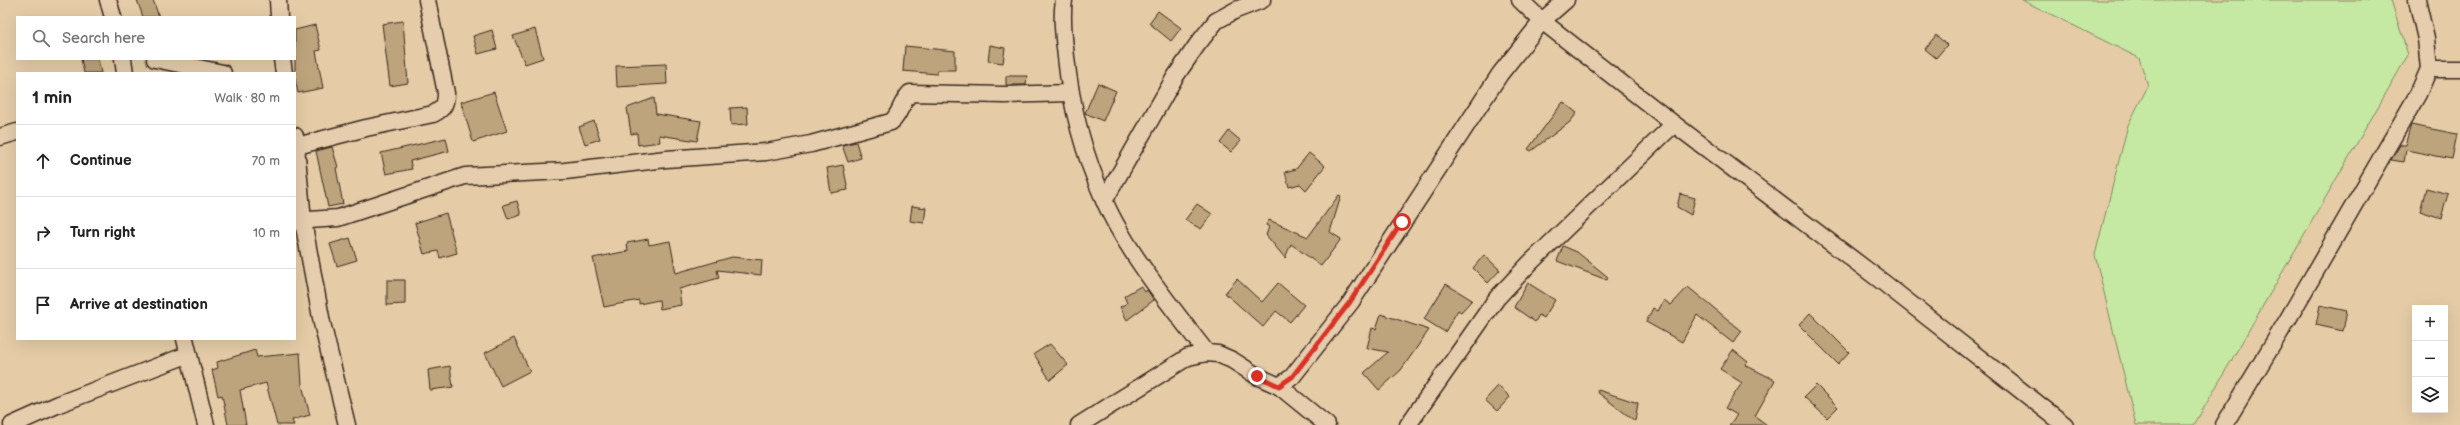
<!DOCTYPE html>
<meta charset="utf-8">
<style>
:root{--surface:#fff;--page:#f2f2f2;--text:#222;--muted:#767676;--line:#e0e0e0}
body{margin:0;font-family:"Balsamiq Sans",sans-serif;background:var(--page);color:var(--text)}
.controls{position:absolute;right:12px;bottom:12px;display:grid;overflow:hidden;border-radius:0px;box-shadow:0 4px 16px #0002}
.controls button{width:36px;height:36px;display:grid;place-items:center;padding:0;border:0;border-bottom:1px solid var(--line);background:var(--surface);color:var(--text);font:20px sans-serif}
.stop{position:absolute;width:12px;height:12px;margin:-9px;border:3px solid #d93025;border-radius:50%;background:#fff}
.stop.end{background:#d93025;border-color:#fff;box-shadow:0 1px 4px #0008}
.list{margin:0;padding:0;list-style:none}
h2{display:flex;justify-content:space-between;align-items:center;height:52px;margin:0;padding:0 16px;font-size:17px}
h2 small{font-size:13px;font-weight:400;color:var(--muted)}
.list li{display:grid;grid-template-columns:26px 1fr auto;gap:12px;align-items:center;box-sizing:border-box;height:72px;padding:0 16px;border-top:1px solid var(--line)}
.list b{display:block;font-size:15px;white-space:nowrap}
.list em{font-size:13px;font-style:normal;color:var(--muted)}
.icon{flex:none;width:22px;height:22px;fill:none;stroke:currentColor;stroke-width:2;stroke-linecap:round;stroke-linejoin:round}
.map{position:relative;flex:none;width:2460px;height:425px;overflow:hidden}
.search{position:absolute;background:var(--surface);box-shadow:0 4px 16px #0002;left:16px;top:16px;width:280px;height:44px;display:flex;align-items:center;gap:10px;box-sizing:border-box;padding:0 14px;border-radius:0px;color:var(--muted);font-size:15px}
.panel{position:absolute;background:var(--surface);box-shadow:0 4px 16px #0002;left:16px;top:72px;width:280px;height:268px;border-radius:0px}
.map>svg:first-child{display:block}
.green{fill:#c5e9a2;stroke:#808a60}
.building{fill:#bda47c;stroke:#3b2a1e}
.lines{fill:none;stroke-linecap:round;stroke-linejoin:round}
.minor-casing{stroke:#3b2a1e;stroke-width:19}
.minor{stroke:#e5cdad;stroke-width:16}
.route{stroke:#d93025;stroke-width:5}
</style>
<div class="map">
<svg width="2460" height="425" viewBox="0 0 2460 425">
<rect width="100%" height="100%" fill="#e5cca7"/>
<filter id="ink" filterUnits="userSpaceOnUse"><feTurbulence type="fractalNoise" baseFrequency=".025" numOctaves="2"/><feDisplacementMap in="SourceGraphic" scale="8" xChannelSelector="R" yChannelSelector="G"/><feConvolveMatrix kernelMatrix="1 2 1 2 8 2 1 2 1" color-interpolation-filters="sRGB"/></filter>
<g filter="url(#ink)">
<!-- green -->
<path class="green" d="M2022 0H2391L2408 55 2194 425H2136L2095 255 2128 125 2148 86 2139 58Z"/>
<!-- building -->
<g class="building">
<path d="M137 0H153L159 17H143Z"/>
<path d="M1158 11 1181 28 1171 41 1149 23Z"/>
<path d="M403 21 408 83 390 86 382 24Z"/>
<path d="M315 25 321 50 316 51 323 88 298 93 295 79V30Z"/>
<path d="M535 29 543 58 525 64 513 36Z"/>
<path d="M492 30 497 49 478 54 473 36Z"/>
<path d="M1936 35 1947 45 1936 58 1925 49Z"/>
<path d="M990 45 1005 48 1003 63 988 61Z"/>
<path d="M905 46 955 51V70H938L937 74 903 71Z"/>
<path d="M81 59H98L101 73H84Z"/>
<path d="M666 64 667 84 617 87 616 66Z"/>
<path d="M1006 76H1027L1026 85H1006Z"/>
<path d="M1098 83 1116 91 1103 121 1085 113Z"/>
<path d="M494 92 507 131 473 142 461 102Z"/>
<path d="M654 98 656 114 701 121 697 141 659 135 660 142 638 145 637 133 631 134 627 108Z"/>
<path d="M1563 102 1577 113 1570 122 1531 151 1528 149Z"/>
<path d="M747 107 748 124 731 125 730 108Z"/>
<path d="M594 121 600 139 585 144 579 127Z"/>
<path d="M2411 125 2457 134 2452 159 2406 150 2404 162 2391 160 2400 145H2405Z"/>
<path d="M1229 131 1241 141 1231 152 1220 143Z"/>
<path d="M446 138 449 151 410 161 412 169 386 174 381 153Z"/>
<path d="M856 142 861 158 848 162 842 145Z"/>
<path d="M332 147 338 167 336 168 343 204 328 207 316 151Z"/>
<path d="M1309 153 1325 166 1306 190 1300 184 1289 187 1285 172 1296 169Z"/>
<path d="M843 165 848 190 831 193 827 168Z"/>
<path d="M2426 188 2448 194 2441 218 2420 211Z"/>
<path d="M1680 194 1695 198 1691 215 1677 207Z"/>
<path d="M1339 195 1341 196 1330 232 1341 239 1321 266 1291 244 1285 258 1266 235 1269 227 1266 225 1269 220 1308 237Z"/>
<path d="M517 201 521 215 508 219 503 205Z"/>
<path d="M1197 204 1212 214 1201 229 1185 220Z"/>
<path d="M912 206 926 208 924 223 910 221Z"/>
<path d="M446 213 457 253 440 258 438 251 424 254 415 223Z"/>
<path d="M350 238 357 260 337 266 330 244Z"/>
<path d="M648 239 649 245 670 241 676 273 732 257 762 260 761 275 717 270 719 278 679 289 681 305 660 309 659 300 639 304V300L604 307 593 258 628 251 627 243Z"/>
<path d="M1563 246 1577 252 1608 277 1607 280 1557 261Z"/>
<path d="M1484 255 1500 270 1488 283 1473 268Z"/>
<path d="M1237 279 1262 302 1278 283 1304 305 1290 322 1276 311 1263 327 1225 293Z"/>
<path d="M387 280H405V304L387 305Z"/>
<path d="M1528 283 1555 300 1544 318 1539 315 1535 322 1514 307Z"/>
<path d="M1446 284 1472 300 1461 312 1458 310 1445 332 1424 319Z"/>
<path d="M1141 286 1145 292 1147 290 1154 300 1127 320 1120 307 1127 303 1124 296Z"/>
<path d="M1688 287 1742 331 1733 343 1697 315 1682 342 1646 322 1653 308 1658 311 1664 300 1671 305Z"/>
<path d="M2320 305 2347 311 2343 331 2316 325Z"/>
<path d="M1810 313 1849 352 1838 364 1799 325Z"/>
<path d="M1381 314 1429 330 1401 370 1379 390 1364 373 1388 352 1367 348 1372 328 1376 329Z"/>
<path d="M514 338 530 371 501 386 485 353Z"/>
<path d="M1050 344 1068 365 1050 380 1034 354Z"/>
<path d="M255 350 257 357 300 353 302 385 310 415 292 420 294 425H277L266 383 240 390 246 425H228L222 395 218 396 212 370 218 368 217 362Z"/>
<path d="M1733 350 1748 362 1745 365 1775 380 1755 416 1767 425H1729L1737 415 1725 408 1742 383 1720 369Z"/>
<path d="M450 366 453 387 430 390 428 370Z"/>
<path d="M1816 385 1838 407 1827 418 1804 397Z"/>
<path d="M1498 386 1510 397 1497 411 1485 400Z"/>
<path d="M1598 390 1638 403 1635 421 1597 392Z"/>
</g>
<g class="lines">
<defs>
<g id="minor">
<path d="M108 0 113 17"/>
<path d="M278 0 279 17"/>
<path d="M1064 0C1061 19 1064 39 1066 57 1071 106 1084 155 1104 200 1126 251 1173 309 1207 353"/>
<path d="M1520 0 1542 21 1674 124 1884 283 2065 425"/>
<path d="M123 59 125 73"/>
<path d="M155 59 223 73"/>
<path d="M282 59 284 73"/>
<path d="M2429 69H2460"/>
<path d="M295 136 303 221 322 323 347 425"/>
<path d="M0 137 17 132"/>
<path d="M297 146 366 128 433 114C443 109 446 105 446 93L427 0"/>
<path d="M1104 201 1175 77 1197 45 1216 21 1236 10 1262 0"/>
<path d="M295 221 338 218 465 176 565 171 666 159 766 152 811 144 891 122C900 115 900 104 910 93L1005 95 1069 93"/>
<path d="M185 339 206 425"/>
<path d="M1279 386 1327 425"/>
<path d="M12 425 59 404 187 355"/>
<path d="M1079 425 1188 357 1207 353 1218 354 1232 360 1257 376 1279 386 1292 377 1351 302 1500 74 1542 21 1566 0"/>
<path d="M1408 425 1497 298 1530 263 1674 124"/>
<path d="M2224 425 2288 319 2418 94 2429 69 2426 39 2417 0"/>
</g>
</defs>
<!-- minor casing -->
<use href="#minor" class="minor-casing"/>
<!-- minor -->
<use href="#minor" class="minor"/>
</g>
</g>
<g class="lines" filter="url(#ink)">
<!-- route -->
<path class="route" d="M1257 376 1279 386 1292 377 1350 302 1402 222"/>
</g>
</svg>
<div class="controls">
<button>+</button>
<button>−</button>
<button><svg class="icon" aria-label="layers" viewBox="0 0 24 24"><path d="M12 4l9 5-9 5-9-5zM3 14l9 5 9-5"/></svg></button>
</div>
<div class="stop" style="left:1402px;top:222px"></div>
<div class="stop end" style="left:1257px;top:376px"></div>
<div class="search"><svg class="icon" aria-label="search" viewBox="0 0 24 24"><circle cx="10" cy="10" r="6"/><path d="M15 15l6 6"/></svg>Search here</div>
<section class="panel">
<h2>1 min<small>Walk · 80 m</small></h2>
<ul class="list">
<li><svg class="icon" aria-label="ahead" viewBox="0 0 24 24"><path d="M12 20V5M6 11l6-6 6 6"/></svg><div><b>Continue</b></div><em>70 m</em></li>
<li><svg class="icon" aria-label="right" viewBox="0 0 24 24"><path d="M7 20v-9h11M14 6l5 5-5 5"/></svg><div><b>Turn right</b></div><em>10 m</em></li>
<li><svg class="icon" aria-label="arrive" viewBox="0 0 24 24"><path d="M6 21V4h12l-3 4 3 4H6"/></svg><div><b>Arrive at destination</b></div></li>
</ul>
</section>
</div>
